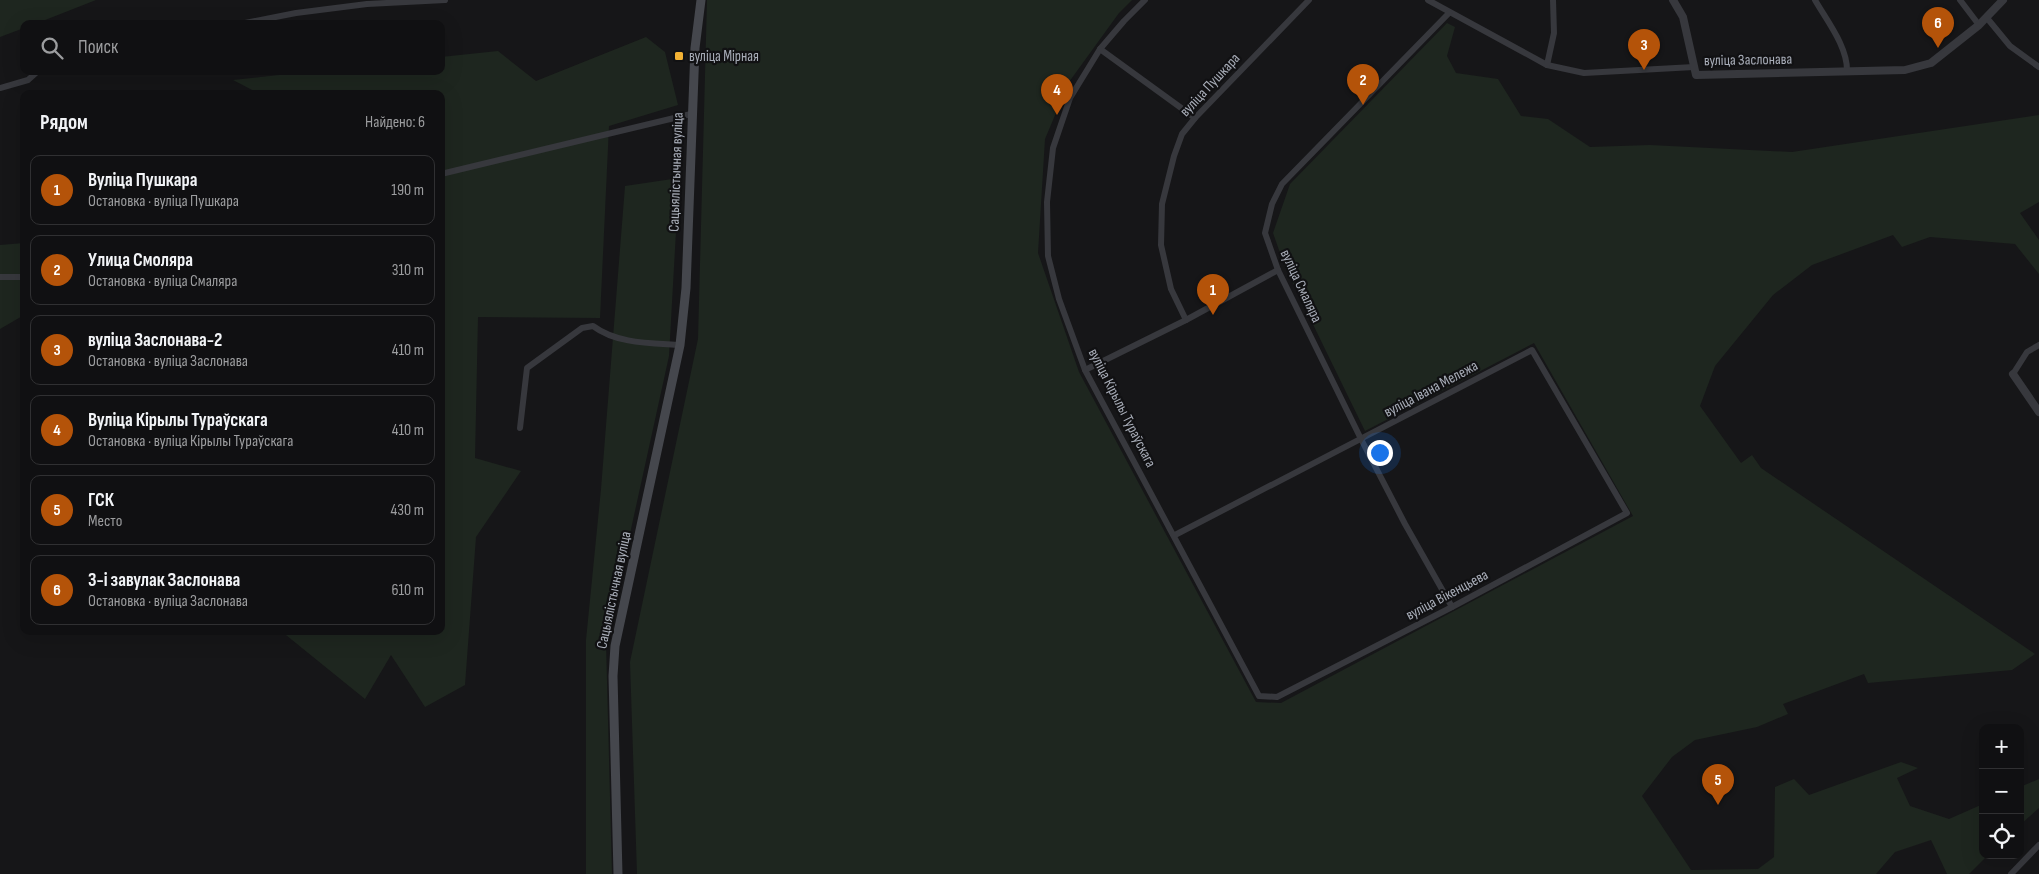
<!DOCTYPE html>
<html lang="ru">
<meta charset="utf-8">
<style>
:root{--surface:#101012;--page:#1e1e20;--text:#f1f3f6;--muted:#9c9d9f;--line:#303032;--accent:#b45309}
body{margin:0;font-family:"Sofia Sans Condensed",sans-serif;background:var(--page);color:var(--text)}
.controls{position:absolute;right:15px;bottom:15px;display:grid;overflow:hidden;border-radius:10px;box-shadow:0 5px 20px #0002}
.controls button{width:45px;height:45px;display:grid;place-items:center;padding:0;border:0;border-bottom:1px solid var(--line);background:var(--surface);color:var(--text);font:25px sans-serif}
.you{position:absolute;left:1379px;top:452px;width:18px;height:18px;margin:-12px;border:4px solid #fff;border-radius:50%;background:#1a73e8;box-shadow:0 0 0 8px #1a73e833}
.badge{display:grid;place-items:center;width:32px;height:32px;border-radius:50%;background:var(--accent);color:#fff;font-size:16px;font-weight:700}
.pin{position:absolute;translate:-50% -41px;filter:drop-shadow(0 1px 2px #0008)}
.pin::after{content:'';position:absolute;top:26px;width:18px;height:15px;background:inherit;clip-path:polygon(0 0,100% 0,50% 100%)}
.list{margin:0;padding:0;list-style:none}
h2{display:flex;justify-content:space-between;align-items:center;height:65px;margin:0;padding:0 20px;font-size:21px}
h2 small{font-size:16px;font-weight:400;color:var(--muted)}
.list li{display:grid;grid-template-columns:32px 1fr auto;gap:15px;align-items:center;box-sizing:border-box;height:70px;margin:0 10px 10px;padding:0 10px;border:1px solid var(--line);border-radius:10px}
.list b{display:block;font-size:19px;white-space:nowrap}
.list p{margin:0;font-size:16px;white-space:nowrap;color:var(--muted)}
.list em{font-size:16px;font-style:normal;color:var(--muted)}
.icon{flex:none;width:28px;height:28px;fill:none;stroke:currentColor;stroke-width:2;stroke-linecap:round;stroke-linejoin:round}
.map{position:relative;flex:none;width:2039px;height:874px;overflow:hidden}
.search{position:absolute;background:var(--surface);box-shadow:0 5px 20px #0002;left:20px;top:20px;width:425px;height:55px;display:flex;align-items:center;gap:12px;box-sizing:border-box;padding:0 18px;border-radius:10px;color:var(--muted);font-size:19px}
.panel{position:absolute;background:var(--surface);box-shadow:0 5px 20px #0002;left:20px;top:90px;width:425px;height:545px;border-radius:10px}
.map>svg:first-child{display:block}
.green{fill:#1e261f}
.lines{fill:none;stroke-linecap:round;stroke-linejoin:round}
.minor{stroke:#37383d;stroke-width:6}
.tertiary{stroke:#37383d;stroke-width:8}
.secondary{stroke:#45474d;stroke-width:9}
.poi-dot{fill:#f2b134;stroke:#111113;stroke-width:2}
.labels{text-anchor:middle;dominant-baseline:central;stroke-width:4.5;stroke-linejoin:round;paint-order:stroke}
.poi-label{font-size:15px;fill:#a8adb8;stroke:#111113;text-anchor:start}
.street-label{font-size:15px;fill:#a8adb8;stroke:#111113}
</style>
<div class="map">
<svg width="2039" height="874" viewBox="0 0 2039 874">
<rect width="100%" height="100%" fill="#161618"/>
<!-- green -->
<g class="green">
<path d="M0 0H96L35 24H24V28L0 37Z"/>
<path d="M707 0H1132L1119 13 1069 82 1045 139 1038 253 1079 372 1256 702 1281 703 1633 516 1534 343 1365 431 1285 267 1273 233 1290 184 1447 23 1455 27 1447 56 1456 73 1498 79 1521 116 1548 119 1590 147 1650 145 1792 152 2039 115V202L2020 213 2039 240V274L2015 244 1930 237 1902 247 1893 235 1812 265 1773 295 1715 366 1700 406 1741 463 1752 455 1761 468 2035 654 2012 670 1868 683 1864 674 1783 704 1788 714 1757 727 1695 740 1672 757 1642 796 1691 870 1758 869 1774 857 1775 787 1794 779 1809 795 1901 762 1918 768 1897 778 1910 806 1949 819 1983 804V855H1988L1969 874H1947L1931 840 1895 852 1876 874H637L630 662 698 339Z"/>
<path d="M646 37 665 52 678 105 609 126 600 318 478 317 475 458 521 471 476 537 465 685 425 707 391 655 365 699 281 631H441V94H260L233 80 315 71H441V57L498 51 536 81Z"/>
<path d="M679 178 669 356 606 643 612 874H586V640L601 489 625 186Z"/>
<path d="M24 243V315L0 329V245Z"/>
<path d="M2039 779V808L2020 825V787Z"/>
</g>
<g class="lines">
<!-- minor -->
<g class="minor">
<path d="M1145 0 1124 21 1100 49 1070 98 1053 148 1047 202 1048 256 1059 299 1085 370 1259 696 1277 697 1452 607 1627 513 1532 350 1175 535"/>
<path d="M1428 0 1547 65 1584 73 1694 67"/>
<path d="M1815 0C1827 21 1848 47 1847 72"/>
<path d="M1960 0 1979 25"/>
<path d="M1449 13 1282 184 1272 204 1265 233 1278 270 1361 439 1405 524 1452 607"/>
<path d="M1987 18 2010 46 2039 67"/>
<path d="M240 24 296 13 367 4 445 0"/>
<path d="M1100 49 1195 118"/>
<path d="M1547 65 1554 33 1553 0"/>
<path d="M0 88 28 80 38 71"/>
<path d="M441 174 691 114"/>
<path d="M0 277H24"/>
<path d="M1186 320 1171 289 1161 245 1162 204 1174 156 1182 134 1195 118 1309 0"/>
<path d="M1085 370 1186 320 1278 270"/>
<path d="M2013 374 2027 352 2039 345"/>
<path d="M520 428 527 368 582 328 593 326C617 344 651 343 680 345"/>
<path d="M2011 874 2039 845"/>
</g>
<!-- tertiary -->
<g class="tertiary">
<path d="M1673 0 1683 17 1696 75 1905 70 1931 63 1979 25 2003 0"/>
<path d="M2013 374 2039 412"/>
</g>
<!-- secondary -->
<path class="secondary" d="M618 874 613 676 615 646 680 345 686 288 695 48 701 0"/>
</g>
<!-- markers -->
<rect class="poi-dot" x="674" y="51" width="10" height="10" rx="2.5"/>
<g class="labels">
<!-- poi labels -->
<g class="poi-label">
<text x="689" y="56">вуліца Мірная</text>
</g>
<!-- street labels -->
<g class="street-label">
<text transform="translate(1748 60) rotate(-1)">вуліца Заслонава</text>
<text transform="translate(1210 85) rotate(-47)">вуліца Пушкара</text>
<text transform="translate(676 172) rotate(-88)">Сацыялістычная вуліца</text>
<text transform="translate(1301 286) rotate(65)">вуліца Смаляра</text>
<text transform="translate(1431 389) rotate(-28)">вуліца Івана Мележа</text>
<text transform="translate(1122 408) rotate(63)">вуліца Кірылы Тураўскага</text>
<text transform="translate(614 590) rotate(-78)">Сацыялістычная вуліца</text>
<text transform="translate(1447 595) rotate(-28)">вуліца Вікенцьева</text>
</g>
</g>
</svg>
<div class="controls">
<button>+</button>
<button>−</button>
<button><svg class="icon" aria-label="locate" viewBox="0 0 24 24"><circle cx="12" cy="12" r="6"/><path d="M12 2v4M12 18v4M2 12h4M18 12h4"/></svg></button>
</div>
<div class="you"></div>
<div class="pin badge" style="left:1213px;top:315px">1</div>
<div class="pin badge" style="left:1363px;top:105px">2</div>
<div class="pin badge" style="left:1644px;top:70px">3</div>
<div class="pin badge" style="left:1057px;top:115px">4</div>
<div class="pin badge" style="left:1718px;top:805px">5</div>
<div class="pin badge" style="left:1938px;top:48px">6</div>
<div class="search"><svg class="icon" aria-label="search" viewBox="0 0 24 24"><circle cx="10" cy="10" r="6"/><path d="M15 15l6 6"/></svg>Поиск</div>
<section class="panel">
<h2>Рядом<small>Найдено: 6</small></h2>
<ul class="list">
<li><span class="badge">1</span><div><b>Вуліца Пушкара</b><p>Остановка · вуліца Пушкара</p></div><em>190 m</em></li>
<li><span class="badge">2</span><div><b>Улица Смоляра</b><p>Остановка · вуліца Смаляра</p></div><em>310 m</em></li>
<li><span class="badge">3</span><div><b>вуліца Заслонава-2</b><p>Остановка · вуліца Заслонава</p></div><em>410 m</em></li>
<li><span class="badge">4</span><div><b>Вуліца Кірылы Тураўскага</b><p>Остановка · вуліца Кірылы Тураўскага</p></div><em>410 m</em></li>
<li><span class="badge">5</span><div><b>ГСК</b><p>Место</p></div><em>430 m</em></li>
<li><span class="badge">6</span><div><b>3-і завулак Заслонава</b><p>Остановка · вуліца Заслонава</p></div><em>610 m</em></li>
</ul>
</section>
</div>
